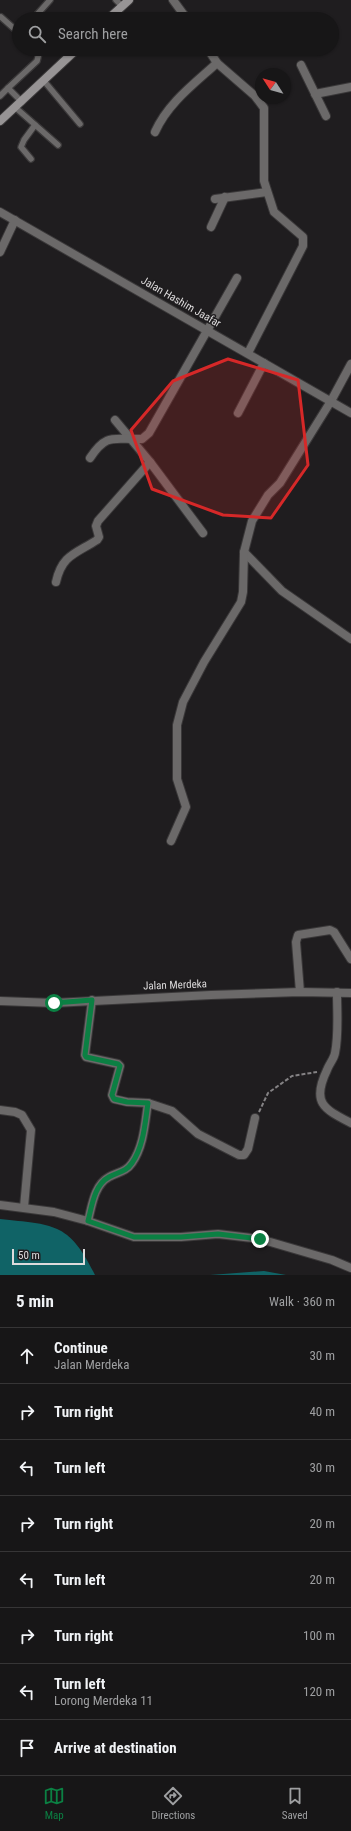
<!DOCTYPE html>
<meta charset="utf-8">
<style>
:root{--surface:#171617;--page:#242324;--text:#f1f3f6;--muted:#9e9fa1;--line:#363536;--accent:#0b8043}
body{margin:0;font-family:"Roboto Condensed",sans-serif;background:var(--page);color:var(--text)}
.compass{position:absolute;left:255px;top:68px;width:36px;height:36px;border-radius:50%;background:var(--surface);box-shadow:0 1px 3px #0004;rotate:306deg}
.scale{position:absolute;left:12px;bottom:10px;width:73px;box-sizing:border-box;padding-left:4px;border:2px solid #dddbdc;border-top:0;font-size:11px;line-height:14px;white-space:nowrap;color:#dddbdc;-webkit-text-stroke:3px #1f1d1f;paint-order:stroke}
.stop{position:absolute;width:12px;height:12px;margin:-9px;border:3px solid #0b8043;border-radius:50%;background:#fff}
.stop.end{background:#0b8043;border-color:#fff;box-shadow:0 1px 4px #0008}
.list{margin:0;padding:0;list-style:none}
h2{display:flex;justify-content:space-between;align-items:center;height:52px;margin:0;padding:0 16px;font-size:17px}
h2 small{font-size:13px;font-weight:400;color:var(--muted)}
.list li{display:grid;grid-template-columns:26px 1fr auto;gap:12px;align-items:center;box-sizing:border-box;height:56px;padding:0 16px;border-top:1px solid var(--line)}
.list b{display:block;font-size:15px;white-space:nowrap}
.list p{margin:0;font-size:13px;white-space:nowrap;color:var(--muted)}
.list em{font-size:13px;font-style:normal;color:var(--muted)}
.icon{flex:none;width:22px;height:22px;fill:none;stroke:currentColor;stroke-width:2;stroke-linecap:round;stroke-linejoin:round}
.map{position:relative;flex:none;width:351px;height:1275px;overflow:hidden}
.search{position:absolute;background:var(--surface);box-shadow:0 1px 3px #0004;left:12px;right:12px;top:12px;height:44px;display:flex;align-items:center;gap:10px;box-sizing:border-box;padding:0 14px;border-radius:22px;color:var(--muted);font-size:15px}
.sheet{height:500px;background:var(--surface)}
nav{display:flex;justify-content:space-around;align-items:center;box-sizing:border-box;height:56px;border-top:1px solid var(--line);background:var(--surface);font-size:11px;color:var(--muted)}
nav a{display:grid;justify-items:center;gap:2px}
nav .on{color:var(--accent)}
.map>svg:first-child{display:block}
.water{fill:#106366}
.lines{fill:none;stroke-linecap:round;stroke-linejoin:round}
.service-casing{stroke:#3a3839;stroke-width:8}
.minor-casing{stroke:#3a3839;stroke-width:10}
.tertiary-casing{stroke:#3a3839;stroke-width:10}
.secondary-casing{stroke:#3a3839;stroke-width:10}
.path{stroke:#848284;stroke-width:2;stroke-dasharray:4 2;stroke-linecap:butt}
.service{stroke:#6b6969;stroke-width:5.5}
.minor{stroke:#6b6969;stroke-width:8}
.tertiary{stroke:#6b6969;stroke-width:8}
.secondary{stroke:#979495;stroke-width:8}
.route{stroke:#0b8043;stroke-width:5}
.marked{fill:#d62828;fill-opacity:0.2;stroke:#d62828;stroke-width:3;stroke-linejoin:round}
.labels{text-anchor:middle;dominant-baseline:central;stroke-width:3;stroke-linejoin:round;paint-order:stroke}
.street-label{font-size:11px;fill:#dddbdc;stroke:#1f1d1f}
</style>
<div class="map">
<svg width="351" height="1275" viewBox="0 0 351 1275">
<rect width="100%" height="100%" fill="#1f1d1f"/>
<!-- water -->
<g class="water">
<path d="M0 1219C54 1225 69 1222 95 1275H0Z"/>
<path d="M264 1271 286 1275H210Z"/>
</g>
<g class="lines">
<defs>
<g id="service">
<path d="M116 0 122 6"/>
<path d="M1 17 19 33"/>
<path d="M33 19 50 0"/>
<path d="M44 81 80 124"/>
<path d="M0 96 8 88"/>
<path d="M22 102 8 88 37 61 39 53 35 49"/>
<path d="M16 108 58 145"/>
<path d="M31 159 21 147 24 140 35 125"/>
</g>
<g id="minor">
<path d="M173 0 187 19"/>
<path d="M208 49 217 63 255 96 264 108V181L274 212 303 237V246L248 353"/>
<path d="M301 65 326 116"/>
<path d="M315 94 351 87"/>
<path d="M155 132C168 103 194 84 217 63"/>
<path d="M215 199 267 192"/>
<path d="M211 227 225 197"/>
<path d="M0 252 15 220"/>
<path d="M238 413 264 363"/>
<path d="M115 420 150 462 203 533"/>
<path d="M90 458C107 432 114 440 142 439L149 433 237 278"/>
<path d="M244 552 282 591 351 639"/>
<path d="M56 582C62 555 75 554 97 540L99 537 96 526 98 521 150 462"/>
<path d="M171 841 186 807 177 779V725L183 702 204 662 241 602 243 592 244 552 252 521 268 495 280 483 331 401 351 364"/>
<path d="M300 992 296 942 298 935 330 930 334 932 351 959"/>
<path d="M337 992C337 1012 339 1034 335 1053 334 1059 329 1064 327 1070 311 1103 324 1109 351 1123"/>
<path d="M92 1000 85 1055 86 1057 118 1064 120 1066 112 1095 114 1099 127 1102 148 1103 172 1111 198 1134 239 1155H244L248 1149 255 1118"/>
<path d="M0 1110 15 1112 22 1115 31 1130 24 1207"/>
<path d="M0 1205 54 1212 88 1221 134 1237H181L218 1234 260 1239 332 1260 351 1268"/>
<path d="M88 1221C92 1206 94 1185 109 1177 118 1172 126 1172 132 1163 144 1146 145 1122 148 1103"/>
</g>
<g id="tertiary">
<path d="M0 212 351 413"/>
<path d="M0 1001 54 1003 211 995 300 992 351 993"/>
</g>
<g id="secondary">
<path d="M108 19 129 0"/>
<path d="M0 121 77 49"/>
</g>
</defs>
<!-- service casing -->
<use href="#service" class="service-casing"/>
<!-- minor casing -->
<use href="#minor" class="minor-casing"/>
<!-- tertiary casing -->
<use href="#tertiary" class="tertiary-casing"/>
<!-- secondary casing -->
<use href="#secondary" class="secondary-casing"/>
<!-- path -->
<path class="path" d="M259 1112 268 1093 292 1076 317 1072"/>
<!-- service -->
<use href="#service" class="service"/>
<!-- minor -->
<use href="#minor" class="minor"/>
<!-- tertiary -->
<use href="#tertiary" class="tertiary"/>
<!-- secondary -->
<use href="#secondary" class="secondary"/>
</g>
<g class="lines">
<!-- route -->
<path class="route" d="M54 1003 92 1000 85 1055 86 1057 118 1064 120 1066 112 1095 114 1099 127 1102 148 1103C145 1122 144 1146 132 1163 126 1172 118 1172 109 1177 94 1185 92 1206 88 1221L134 1237H181L218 1234 260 1239"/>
</g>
<!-- marked area -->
<path class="marked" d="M228 359 298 380 308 465 271 518 223 515 152 489 131 430 173 381Z"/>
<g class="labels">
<!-- street labels -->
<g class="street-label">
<text transform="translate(181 302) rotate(30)">Jalan Hashim Jaafar</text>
<text transform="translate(175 985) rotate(-2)">Jalan Merdeka</text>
</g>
</g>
</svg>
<svg class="compass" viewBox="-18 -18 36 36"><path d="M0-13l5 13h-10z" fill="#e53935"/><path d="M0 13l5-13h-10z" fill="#9e9fa1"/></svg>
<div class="scale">50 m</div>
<div class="stop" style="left:54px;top:1003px"></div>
<div class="stop end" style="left:260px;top:1239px"></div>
<div class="search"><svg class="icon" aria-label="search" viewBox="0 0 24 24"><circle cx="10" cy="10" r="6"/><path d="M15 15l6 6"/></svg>Search here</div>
</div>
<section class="sheet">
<h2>5 min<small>Walk · 360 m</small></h2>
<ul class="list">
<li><svg class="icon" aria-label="ahead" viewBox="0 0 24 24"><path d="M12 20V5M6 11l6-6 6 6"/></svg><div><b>Continue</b><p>Jalan Merdeka</p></div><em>30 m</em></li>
<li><svg class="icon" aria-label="right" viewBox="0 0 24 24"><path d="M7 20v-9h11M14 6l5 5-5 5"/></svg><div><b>Turn right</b></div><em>40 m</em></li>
<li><svg class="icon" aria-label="left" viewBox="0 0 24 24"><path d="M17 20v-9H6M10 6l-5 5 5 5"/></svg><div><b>Turn left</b></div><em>30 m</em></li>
<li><svg class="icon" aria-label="right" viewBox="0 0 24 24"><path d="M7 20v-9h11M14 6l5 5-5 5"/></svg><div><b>Turn right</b></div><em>20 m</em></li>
<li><svg class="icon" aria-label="left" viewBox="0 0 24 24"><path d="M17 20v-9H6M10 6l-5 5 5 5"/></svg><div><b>Turn left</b></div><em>20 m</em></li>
<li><svg class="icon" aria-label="right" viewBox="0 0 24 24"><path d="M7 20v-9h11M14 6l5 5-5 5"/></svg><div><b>Turn right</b></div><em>100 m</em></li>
<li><svg class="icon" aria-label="left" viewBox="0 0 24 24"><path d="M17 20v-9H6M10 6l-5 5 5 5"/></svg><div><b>Turn left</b><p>Lorong Merdeka 11</p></div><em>120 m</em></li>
<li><svg class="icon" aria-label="arrive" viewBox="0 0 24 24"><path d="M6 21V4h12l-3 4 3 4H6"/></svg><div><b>Arrive at destination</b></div></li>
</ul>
</section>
<nav>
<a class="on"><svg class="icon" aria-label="map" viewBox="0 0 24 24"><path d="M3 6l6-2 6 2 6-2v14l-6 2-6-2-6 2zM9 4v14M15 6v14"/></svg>Map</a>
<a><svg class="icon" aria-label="directions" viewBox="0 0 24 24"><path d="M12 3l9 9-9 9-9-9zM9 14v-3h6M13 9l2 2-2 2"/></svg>Directions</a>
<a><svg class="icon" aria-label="saved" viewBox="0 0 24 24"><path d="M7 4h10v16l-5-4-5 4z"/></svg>Saved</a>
</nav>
